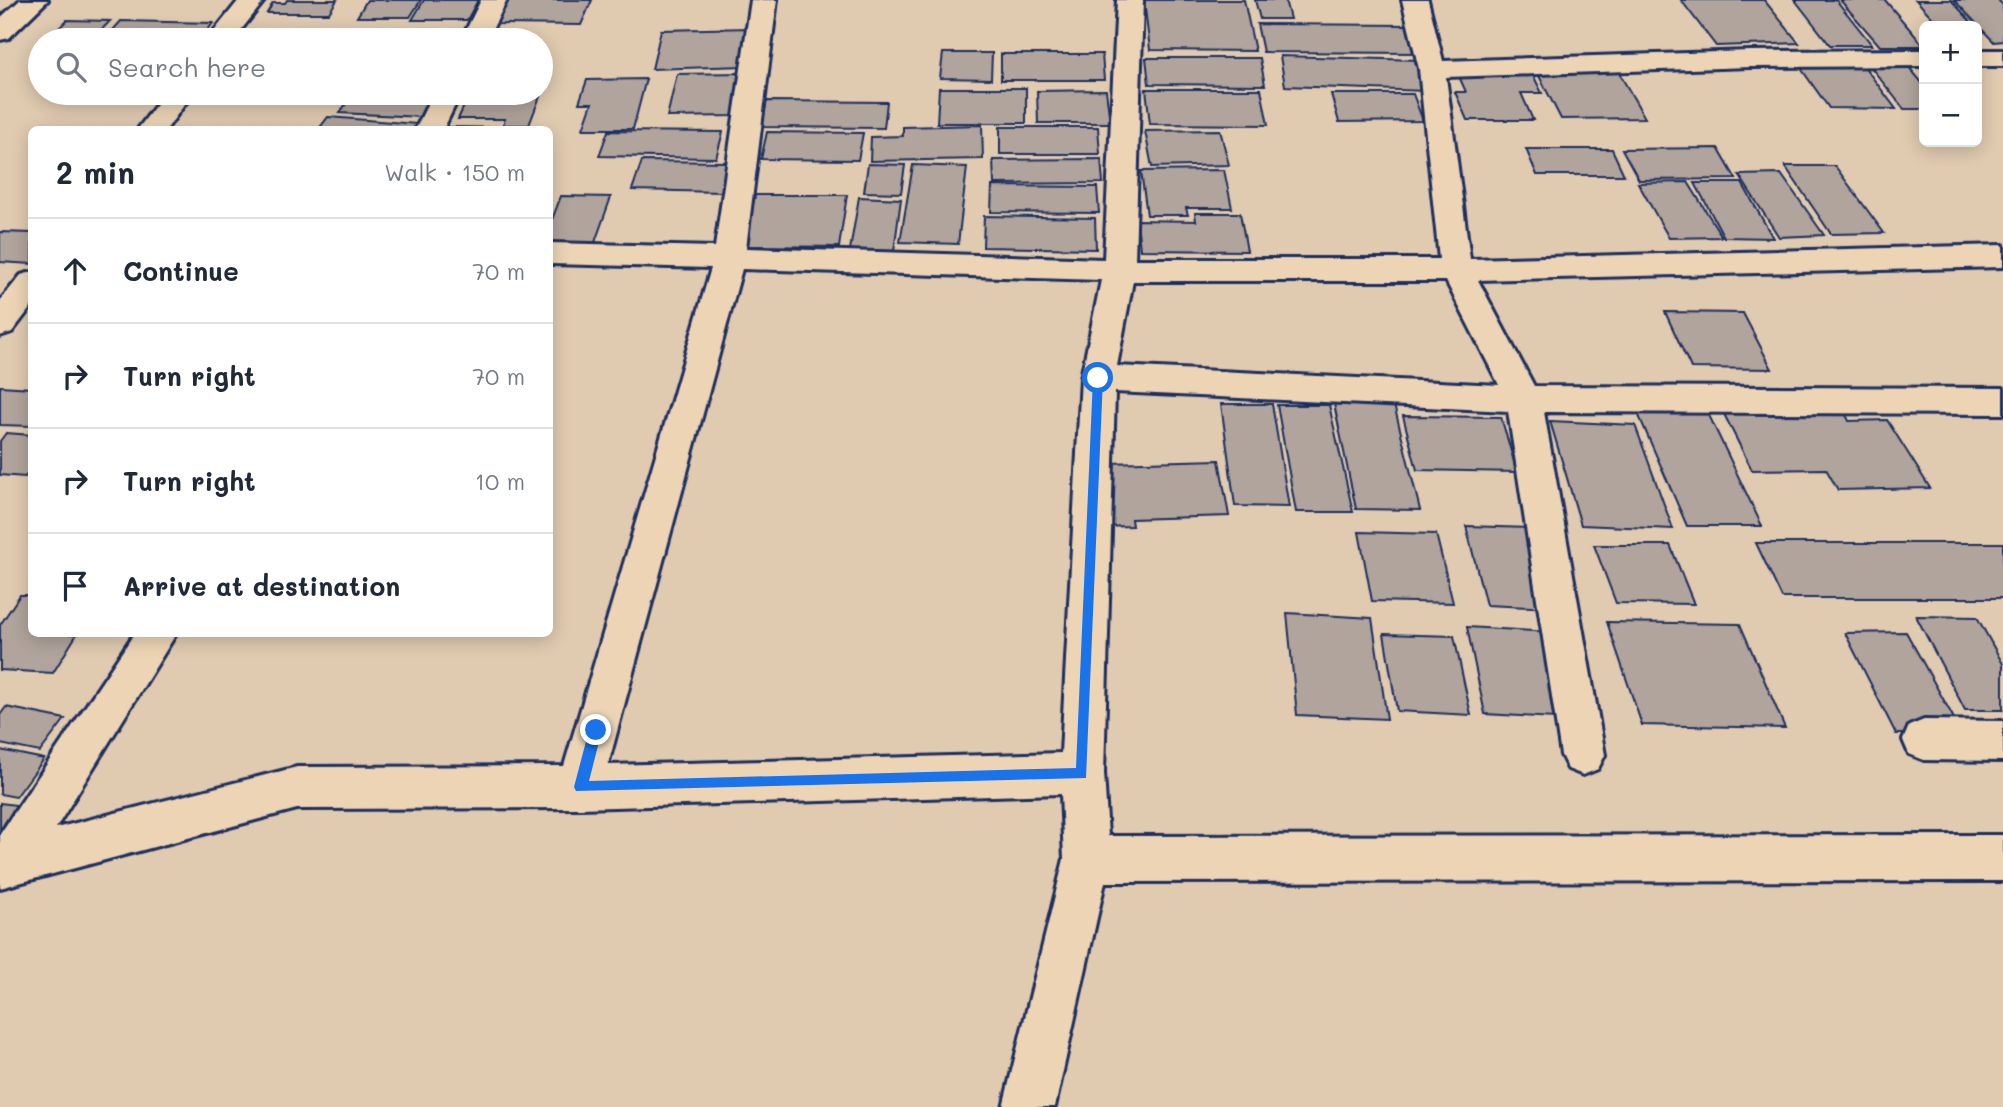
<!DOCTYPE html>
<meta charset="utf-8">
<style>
:root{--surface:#fff;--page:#f2f2f3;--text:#1f2937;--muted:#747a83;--line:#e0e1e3}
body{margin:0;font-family:Mali,sans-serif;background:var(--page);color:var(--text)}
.controls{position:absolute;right:21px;top:21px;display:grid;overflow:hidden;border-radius:10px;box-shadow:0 4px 18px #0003}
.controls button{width:63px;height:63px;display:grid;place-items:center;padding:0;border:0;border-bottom:2px solid var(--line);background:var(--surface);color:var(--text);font:35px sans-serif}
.stop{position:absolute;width:21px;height:21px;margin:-16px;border:5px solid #1a73e8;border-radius:50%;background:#fff}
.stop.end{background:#1a73e8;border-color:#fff;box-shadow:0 2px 7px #0008}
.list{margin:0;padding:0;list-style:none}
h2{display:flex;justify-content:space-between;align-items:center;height:91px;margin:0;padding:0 28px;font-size:30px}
h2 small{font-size:23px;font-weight:400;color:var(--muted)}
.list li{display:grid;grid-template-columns:46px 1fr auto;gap:21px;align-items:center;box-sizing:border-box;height:105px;padding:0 28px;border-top:2px solid var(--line)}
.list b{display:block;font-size:26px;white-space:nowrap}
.list em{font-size:23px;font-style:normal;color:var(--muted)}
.icon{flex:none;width:38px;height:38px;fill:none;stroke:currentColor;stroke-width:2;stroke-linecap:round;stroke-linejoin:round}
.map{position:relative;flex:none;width:2003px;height:1107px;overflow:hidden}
.search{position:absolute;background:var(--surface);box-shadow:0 4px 18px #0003;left:28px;top:28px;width:525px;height:77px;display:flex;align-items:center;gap:18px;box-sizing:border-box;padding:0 24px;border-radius:38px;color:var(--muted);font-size:26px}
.panel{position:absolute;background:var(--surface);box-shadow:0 4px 18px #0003;left:28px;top:126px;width:525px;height:511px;border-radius:10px}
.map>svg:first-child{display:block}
.building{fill:#b0a49c;stroke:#1b2f5e;stroke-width:2}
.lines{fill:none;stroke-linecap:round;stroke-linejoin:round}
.minor-casing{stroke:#1b2f5e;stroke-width:6}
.minor{fill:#edd4b5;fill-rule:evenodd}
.route{fill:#1a73e8}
</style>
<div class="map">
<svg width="2003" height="1107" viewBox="0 0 2003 1107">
<rect width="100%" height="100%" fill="#e0cab0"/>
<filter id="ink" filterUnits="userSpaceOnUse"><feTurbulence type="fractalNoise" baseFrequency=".0143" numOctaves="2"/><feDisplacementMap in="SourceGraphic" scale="14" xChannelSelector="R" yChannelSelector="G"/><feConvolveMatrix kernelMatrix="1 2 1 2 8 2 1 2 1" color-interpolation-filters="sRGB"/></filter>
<g filter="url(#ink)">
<!-- building -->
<g class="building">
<path d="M287 0H337L329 13H267L273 3H285Z"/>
<path d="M367 0H421L410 17H357Z"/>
<path d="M424 0H478L467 20H412Z"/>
<path d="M504 0H592L581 25 492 24Z"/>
<path d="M1144 0H1244L1255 51 1150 50Z"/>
<path d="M1255 0H1285L1290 19H1260Z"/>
<path d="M1681 0H1764L1799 43 1716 46Z"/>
<path d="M1795 0H1836L1872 45H1830Z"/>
<path d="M1840 0H1885L1924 46H1880Z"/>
<path d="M1916 0H1951L1975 26H1940Z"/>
<path d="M1954 0H1998L2003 5V41L1994 42Z"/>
<path d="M67 20 110 21 92 40H47Z"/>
<path d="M121 21 213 23 200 40H104Z"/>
<path d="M1257 24 1409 25 1419 53 1263 52Z"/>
<path d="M750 28 744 66 652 69 661 30Z"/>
<path d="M943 53H992L991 79 940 78Z"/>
<path d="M1001 54H1102L1104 80H1001Z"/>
<path d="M1280 56 1419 60 1427 91 1285 86Z"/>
<path d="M1146 58H1260L1265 85 1149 84Z"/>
<path d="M1795 60 1860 61 1896 109 1829 108Z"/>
<path d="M1866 61H1904L1924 85V109H1904Z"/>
<path d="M1531 71 1542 93H1521L1533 120H1467L1455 92H1466L1457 72Z"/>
<path d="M1618 71 1645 118 1561 119 1537 72Z"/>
<path d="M742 73 734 116 667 117 677 74Z"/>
<path d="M646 79 633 129H583L592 103H579L587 80Z"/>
<path d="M541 81H546L529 125H503L505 119H458L470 93H541Z"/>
<path d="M939 88H1026V123H937Z"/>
<path d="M1146 89H1261L1268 125 1150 124Z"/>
<path d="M1106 90 1110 123H1038L1037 91Z"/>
<path d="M353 93H431L422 117 340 113Z"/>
<path d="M1331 94H1413L1423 121 1339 122Z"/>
<path d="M767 101 887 102 884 128 761 127Z"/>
<path d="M328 117 418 124 414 130H318Z"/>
<path d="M982 125 983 159 870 161 871 137 903 136V127Z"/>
<path d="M447 127 514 128 446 130Z"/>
<path d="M1000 127H1098L1100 154H1000Z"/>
<path d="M1220 130 1229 165 1152 167 1145 131Z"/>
<path d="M608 131 723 132 716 158 599 156Z"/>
<path d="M767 132 863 133 858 160 761 159Z"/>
<path d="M1718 148 1736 179 1639 180 1622 149Z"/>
<path d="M1526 149H1612L1624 175H1537Z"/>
<path d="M1101 159 1103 183 994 184 993 160Z"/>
<path d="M642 161 729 162 722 192 632 190Z"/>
<path d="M868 164 905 165 901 193 864 192Z"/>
<path d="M913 165 967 167 958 244 900 242Z"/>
<path d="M1785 166H1835L1884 233 1831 234Z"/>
<path d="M1224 170 1232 208H1186L1188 215H1147L1141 171Z"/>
<path d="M1781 174 1824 235 1779 237 1739 175Z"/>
<path d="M1688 182 1722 237 1669 238 1638 183Z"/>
<path d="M1695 183H1742L1773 238 1724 237Z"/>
<path d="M992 186 1097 187 1099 213 991 212Z"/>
<path d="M755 195H847L839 247 744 246Z"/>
<path d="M561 196 611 197 594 245 550 244V225Z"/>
<path d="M859 197 901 199 894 251 850 250Z"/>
<path d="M1195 213H1240L1247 251 1140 250 1137 220 1196 221Z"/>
<path d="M984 216 1095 218 1096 249 983 247Z"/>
<path d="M0 232 32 233V264L0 262Z"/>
<path d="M1665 312 1743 313 1772 369 1691 368Z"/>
<path d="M0 386 32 388V426L0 425Z"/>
<path d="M1718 402 1844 411 1849 421 1887 420 1930 488 1838 490 1826 469 1752 470Z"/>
<path d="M1221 404H1272L1289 507 1235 506Z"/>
<path d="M1334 404 1394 405 1420 510 1356 509Z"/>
<path d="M1277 405H1329L1353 512H1296Z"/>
<path d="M1636 409H1706L1762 526H1687Z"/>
<path d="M1403 416 1501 417 1517 472 1417 470Z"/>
<path d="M1550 421 1635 425 1673 529 1581 525Z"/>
<path d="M6 433 32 435V469L25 477 0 475V441Z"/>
<path d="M1219 460 1229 516 1131 519 1132 526 1101 527 1107 463Z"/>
<path d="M1466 526 1530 528 1552 608 1486 605Z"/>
<path d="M1359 532 1436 534 1453 603 1372 601Z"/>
<path d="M1756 543H2003V598H1782Z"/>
<path d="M1594 545H1670L1694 604 1616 603Z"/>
<path d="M20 595H32V634H77L53 673 0 670V625Z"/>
<path d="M1287 613 1372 618 1387 719 1297 715Z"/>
<path d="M1916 616 1977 617 2003 664V710H1965Z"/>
<path d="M1607 622 1740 624 1785 728 1642 725Z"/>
<path d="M1467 627 1551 632 1573 719 1485 714Z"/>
<path d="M1906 632 1962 733 1896 734 1845 633Z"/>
<path d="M1384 634 1454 636 1471 715 1397 711Z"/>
<path d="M6 707 65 719 40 752 0 744V715Z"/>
<path d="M0 750 44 759 16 797 0 794Z"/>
<path d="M0 803 16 805 0 831Z"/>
</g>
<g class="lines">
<defs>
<g id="minor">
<path d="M20 0H48L9 38 0 40V18Z"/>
<path d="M239 0H265L233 40H207Z"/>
<path d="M481 0H507L487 40H461Z"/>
<path d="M751 0H777L746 248 1104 259 1117 0H1143L1135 259H1439L1419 69 1402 0H1428L1443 61 1750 51 1924 50V66L1750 67 1446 77 1470 259 2003 245V267L1478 280 1534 386 2003 388V414L1544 412 1605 755 1598 769 1583 775 1568 769 1561 755 1508 411 1115 392 1104 773 1108 836 2003 835V881L1105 882 1055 1107H1003L1064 859 1061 794 580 808 297 809 0 888V834L134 634H176L56 828 297 767 564 766 711 268 550 264V243L715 247ZM742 269 1101 280 1081 378 1061 753 608 765ZM1133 281H1446L1499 385 1117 366Z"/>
<rect x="1977" y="50" width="26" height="16"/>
<path d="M165 93H193L166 130H137Z"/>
<path d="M433 93H461L443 130H415Z"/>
<path d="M32 272V306L12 332 0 336V301L21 275Z"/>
<path d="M1924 720 2003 721V761L1924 760 1909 754 1903 740 1909 726Z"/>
</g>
</defs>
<!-- minor casing -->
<use href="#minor" class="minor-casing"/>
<!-- minor -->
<use href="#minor" class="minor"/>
</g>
</g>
<!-- route -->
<path class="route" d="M1098 375 1103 378 1086 778 576 791 574 787 589 730 596 725 602 730 589 781 1076 768 1093 378Z"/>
</svg>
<div class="controls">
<button>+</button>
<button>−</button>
</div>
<div class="stop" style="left:1098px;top:378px"></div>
<div class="stop end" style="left:596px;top:730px"></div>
<div class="search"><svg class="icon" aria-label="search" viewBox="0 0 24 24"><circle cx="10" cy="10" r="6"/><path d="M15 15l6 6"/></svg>Search here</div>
<section class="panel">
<h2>2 min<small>Walk · 150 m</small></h2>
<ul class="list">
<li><svg class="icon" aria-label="ahead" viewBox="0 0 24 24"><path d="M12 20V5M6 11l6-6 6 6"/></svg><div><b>Continue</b></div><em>70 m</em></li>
<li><svg class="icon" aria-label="right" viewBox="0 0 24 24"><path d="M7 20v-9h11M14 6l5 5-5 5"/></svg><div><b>Turn right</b></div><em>70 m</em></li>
<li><svg class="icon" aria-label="right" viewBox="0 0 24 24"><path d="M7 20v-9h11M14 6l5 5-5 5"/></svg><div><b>Turn right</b></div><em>10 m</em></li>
<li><svg class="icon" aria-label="arrive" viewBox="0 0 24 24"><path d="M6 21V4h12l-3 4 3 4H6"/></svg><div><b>Arrive at destination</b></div></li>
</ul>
</section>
</div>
